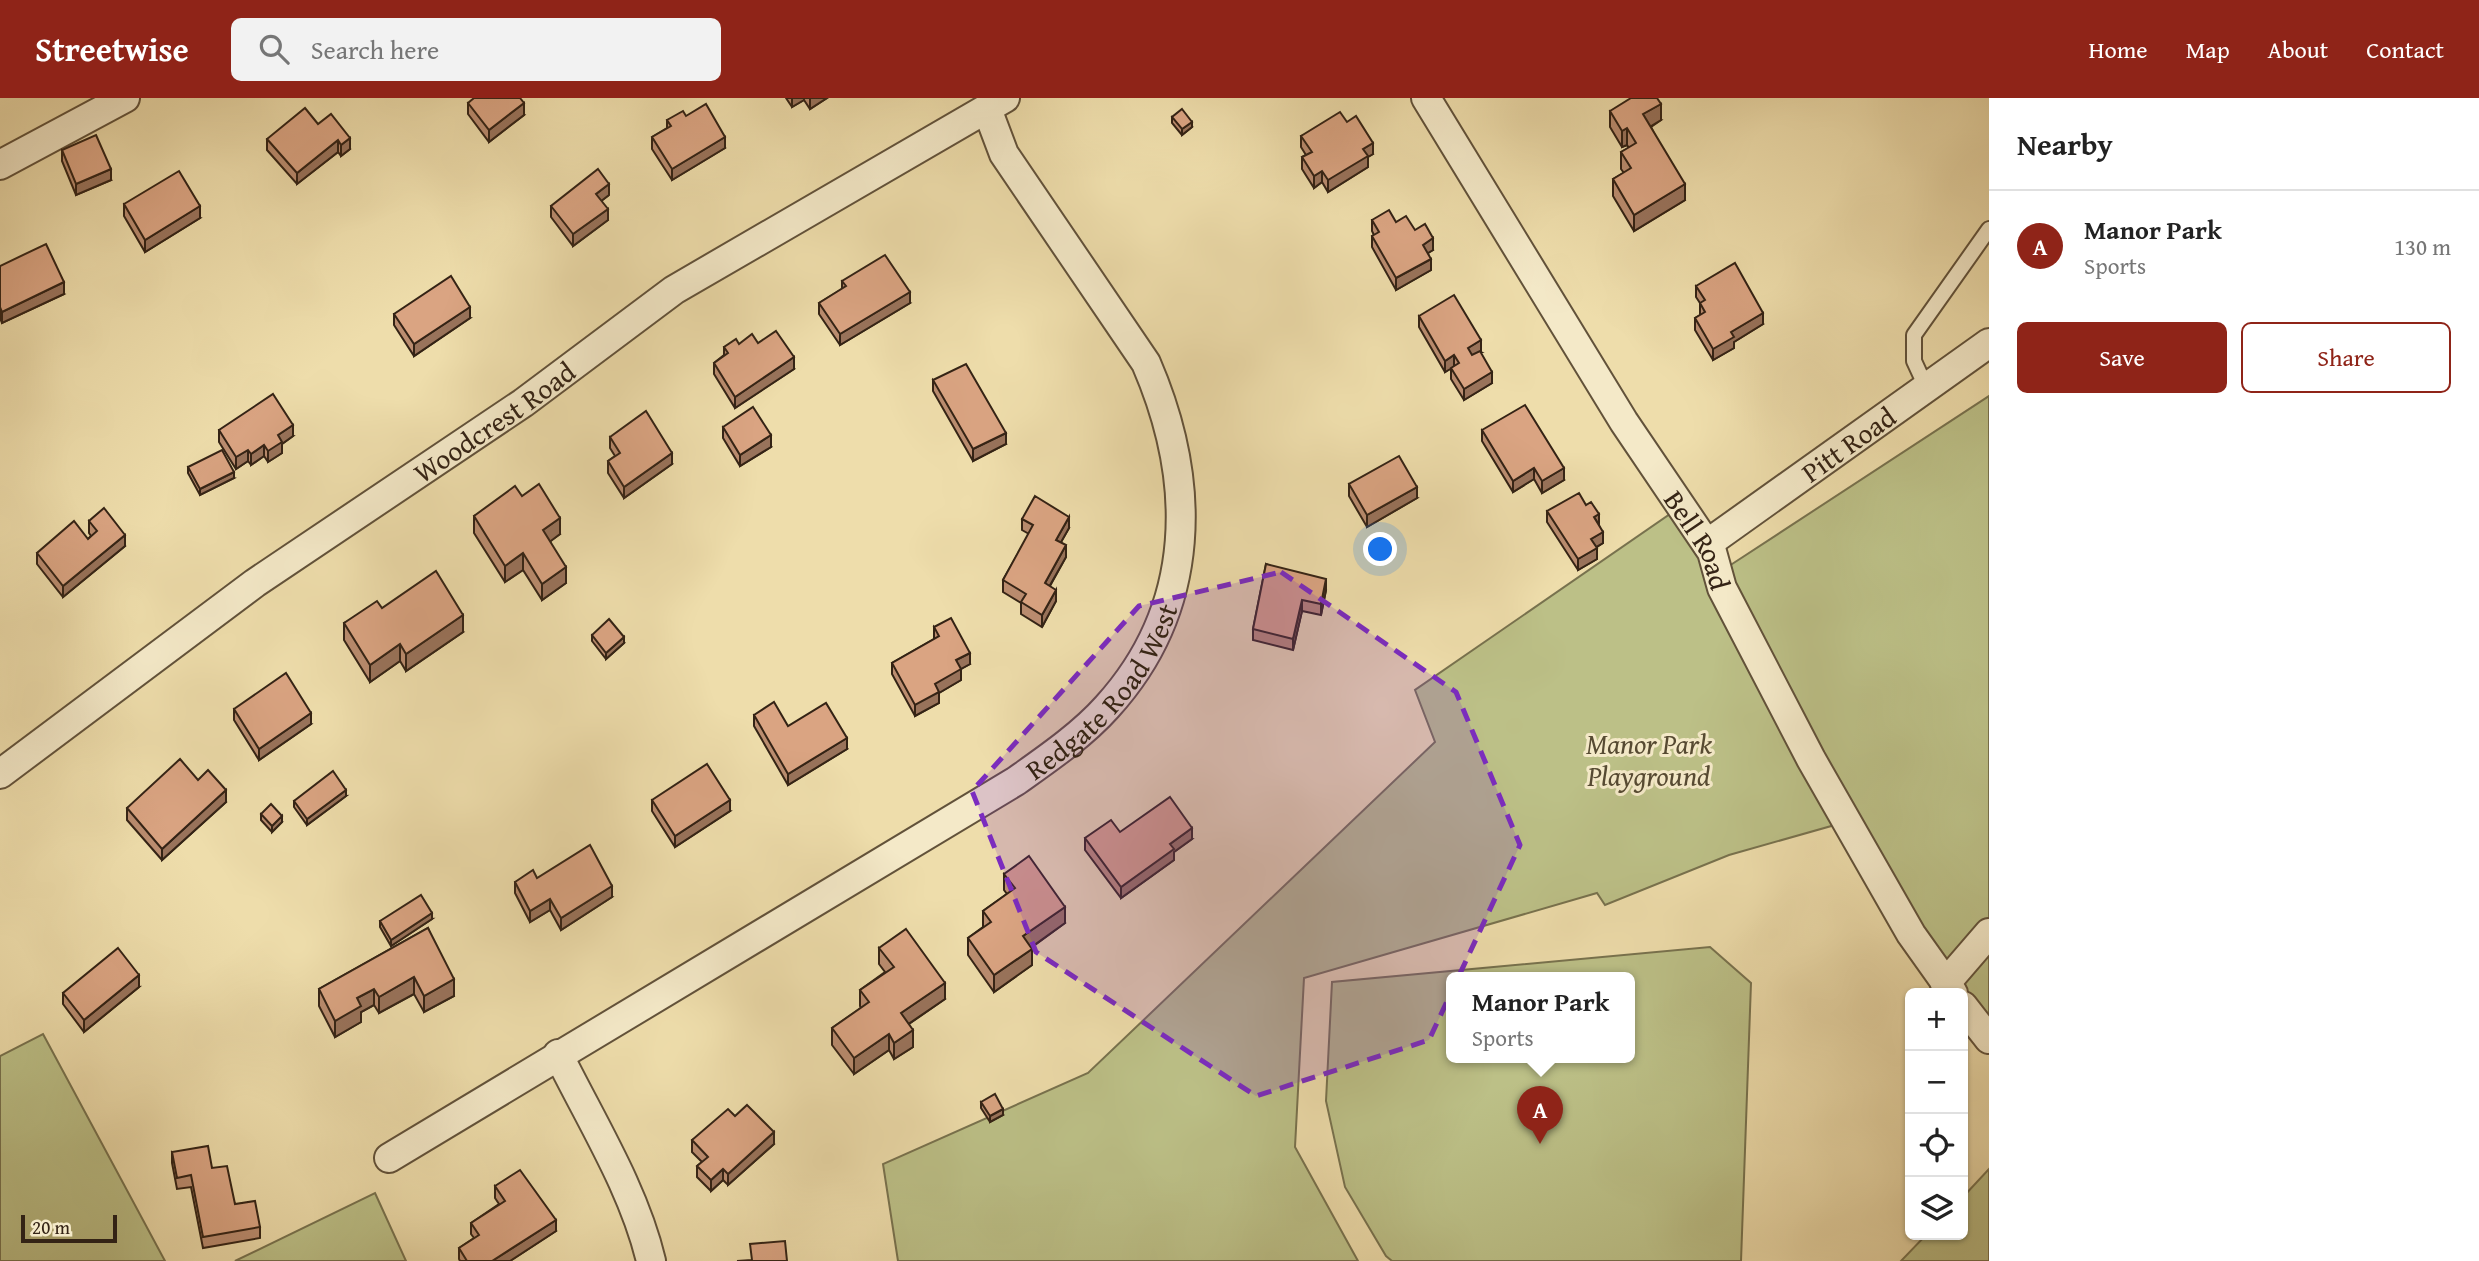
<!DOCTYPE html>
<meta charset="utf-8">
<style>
:root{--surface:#fff;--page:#f2f2f2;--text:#222;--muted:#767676;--line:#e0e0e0;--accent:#8f2418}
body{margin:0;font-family:"Gentium Book Plus",serif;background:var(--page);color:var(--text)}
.controls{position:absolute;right:21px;bottom:21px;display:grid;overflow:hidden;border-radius:10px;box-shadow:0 2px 5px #0004}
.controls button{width:63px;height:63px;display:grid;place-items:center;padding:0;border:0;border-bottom:2px solid var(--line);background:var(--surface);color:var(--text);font:35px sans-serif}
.scale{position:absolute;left:21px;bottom:18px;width:96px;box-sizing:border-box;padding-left:7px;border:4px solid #342315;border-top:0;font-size:19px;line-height:24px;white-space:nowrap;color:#342315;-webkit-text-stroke:5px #f4e9c8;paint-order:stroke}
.you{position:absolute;left:1381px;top:452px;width:24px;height:24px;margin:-18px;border:5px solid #fff;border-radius:50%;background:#1a73e8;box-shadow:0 0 0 10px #1a73e833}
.badge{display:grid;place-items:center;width:46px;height:46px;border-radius:50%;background:var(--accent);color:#fff;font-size:23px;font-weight:700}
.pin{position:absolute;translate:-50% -58px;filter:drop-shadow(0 2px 4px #0008)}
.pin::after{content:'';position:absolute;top:37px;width:24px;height:21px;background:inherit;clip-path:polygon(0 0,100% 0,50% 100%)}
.popup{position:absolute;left:1446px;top:874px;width:189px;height:91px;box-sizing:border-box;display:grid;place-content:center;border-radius:10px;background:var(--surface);filter:drop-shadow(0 2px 5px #0005);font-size:23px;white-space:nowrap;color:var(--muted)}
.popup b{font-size:26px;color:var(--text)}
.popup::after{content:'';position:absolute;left:50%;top:100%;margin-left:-14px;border:14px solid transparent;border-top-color:var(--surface)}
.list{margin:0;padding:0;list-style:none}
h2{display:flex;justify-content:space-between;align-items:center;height:91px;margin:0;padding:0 28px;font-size:30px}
h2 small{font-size:23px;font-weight:400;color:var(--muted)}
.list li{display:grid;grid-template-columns:46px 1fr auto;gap:21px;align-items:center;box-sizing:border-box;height:112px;padding:0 28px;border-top:2px solid var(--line)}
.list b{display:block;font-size:26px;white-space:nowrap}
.list p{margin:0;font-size:23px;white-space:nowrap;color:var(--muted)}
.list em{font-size:23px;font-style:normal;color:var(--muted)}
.actions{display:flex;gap:14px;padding:21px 28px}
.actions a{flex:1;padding:16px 0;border:2px solid var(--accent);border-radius:10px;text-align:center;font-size:24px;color:var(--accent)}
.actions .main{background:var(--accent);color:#fff}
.icon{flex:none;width:38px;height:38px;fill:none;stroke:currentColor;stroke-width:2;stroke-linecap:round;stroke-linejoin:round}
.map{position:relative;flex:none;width:1989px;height:1163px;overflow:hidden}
header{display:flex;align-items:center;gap:42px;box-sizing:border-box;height:98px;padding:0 35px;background:var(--accent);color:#fff}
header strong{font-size:33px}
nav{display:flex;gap:38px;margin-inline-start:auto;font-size:24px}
.search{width:490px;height:63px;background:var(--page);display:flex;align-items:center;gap:18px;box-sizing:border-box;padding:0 24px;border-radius:10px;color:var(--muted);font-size:26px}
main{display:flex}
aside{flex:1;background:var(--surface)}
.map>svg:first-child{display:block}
.green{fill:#bcc087;stroke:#78724e;stroke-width:2;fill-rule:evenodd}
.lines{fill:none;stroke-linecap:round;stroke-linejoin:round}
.service-casing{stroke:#62523a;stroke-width:18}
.minor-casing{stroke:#62523a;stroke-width:32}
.service{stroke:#f4e9c8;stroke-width:14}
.minor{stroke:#f4e9c8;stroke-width:28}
.wall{fill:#bb8d70;stroke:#342315;stroke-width:2}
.shaded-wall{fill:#99735b;stroke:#342315;stroke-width:2}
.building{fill:#daa482;stroke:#342315;stroke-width:2}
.marked{fill:#7b2cbf;fill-opacity:0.2;stroke:#7b2cbf;stroke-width:5;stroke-dasharray:14 9;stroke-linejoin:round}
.labels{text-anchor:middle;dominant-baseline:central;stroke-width:6;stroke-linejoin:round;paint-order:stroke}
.street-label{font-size:28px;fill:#342315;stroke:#f4e9c8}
.park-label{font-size:28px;font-style:italic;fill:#564a32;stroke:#f4e9c8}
</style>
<header>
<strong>Streetwise</strong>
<div class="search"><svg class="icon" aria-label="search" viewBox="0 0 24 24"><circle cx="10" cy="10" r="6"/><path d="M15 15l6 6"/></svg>Search here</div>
<nav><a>Home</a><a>Map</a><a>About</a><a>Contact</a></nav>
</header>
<main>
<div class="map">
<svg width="1989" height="1163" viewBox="0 0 1989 1163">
<rect width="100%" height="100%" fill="#eeddab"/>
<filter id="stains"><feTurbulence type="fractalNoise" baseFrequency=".00286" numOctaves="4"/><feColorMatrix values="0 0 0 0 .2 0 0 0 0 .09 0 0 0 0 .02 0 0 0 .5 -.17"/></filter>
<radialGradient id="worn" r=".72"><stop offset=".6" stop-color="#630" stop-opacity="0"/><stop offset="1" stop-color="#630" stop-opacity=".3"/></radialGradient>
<!-- green -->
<g class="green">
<path d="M1989 298V922L1984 924 1835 727 1729 757 1605 807 1597 795 1304 880 1295 1049 1358 1163H898L883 1066 1088 975 1435 644 1415 592 1683 407 1726 470Z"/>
<path d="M1710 849 1751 885 1741 1163H1392L1386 1158 1345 1089 1326 1003 1332 884ZM1451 880H1629V960H1451Z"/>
<path d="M43 936 165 1163H0V958Z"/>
<path d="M1989 1071V1163H1901L1926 1137H1963V1099Z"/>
<path d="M375 1095 406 1163H235Z"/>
</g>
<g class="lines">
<defs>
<path id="service" d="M1926 289 1914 263V237L1989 131"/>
<g id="minor">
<path id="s1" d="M1426 0 1624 324 1712 454 1722 490 1811 661 1911 836 1953 895"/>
<path d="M0 67 125 0"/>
<path id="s2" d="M1707 446 1989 245"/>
<path id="s3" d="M0 676 255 485 523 305 674 192 1005 0"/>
<path d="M1945 886 1989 835"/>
<path d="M1963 908 1989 941"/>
<path d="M558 956C591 1023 634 1091 651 1163"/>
<path id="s4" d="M389 1060 1016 683C1047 661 1082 637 1107 609 1198 509 1197 383 1146 265L1004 56 987 11"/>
</g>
</defs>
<!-- service casing -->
<use href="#service" class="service-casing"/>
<!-- minor casing -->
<use href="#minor" class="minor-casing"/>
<!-- service -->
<use href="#service" class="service"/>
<!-- minor -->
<use href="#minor" class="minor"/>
</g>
<!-- wall -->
<g class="wall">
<path d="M786 0H827L810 11 804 2 792 9Z"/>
<path d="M468 5 524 17 489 44 468 16Z"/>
<path d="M1610 13 1661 22 1651 29 1685 102 1634 133 1613 98V81L1624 75 1621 71V54L1629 50 1627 47 1622 49 1610 29Z"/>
<path d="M686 18 725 50 672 82 652 51V39L667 30V22Z"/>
<path d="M1172 19 1192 29 1182 37 1172 25Z"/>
<path d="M1347 24 1373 56 1368 59V69L1328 94 1322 84 1314 90 1302 71V59L1306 57 1301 49V38Z"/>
<path d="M318 26 350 51 341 58 338 54 297 86 267 52V41Z"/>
<path d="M62 52 111 82 76 97 62 63Z"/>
<path d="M609 97 601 103 608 122 573 148 551 119V108Z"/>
<path d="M124 106 200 120 145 154 124 118Z"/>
<path d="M1372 122 1396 124 1415 132 1433 152 1428 155 1431 172 1396 192 1372 149V138L1374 137 1372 133Z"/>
<path d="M0 168 64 196 2 225 0 220Z"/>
<path d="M842 183 910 205 840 247 819 216V205L842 191Z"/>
<path d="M1696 188 1763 226 1734 244V250L1713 262 1695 232V220L1700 217V205L1696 199Z"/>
<path d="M394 216 470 220 414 258 394 227Z"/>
<path d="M1419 218 1481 254H1480L1492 285 1464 302 1451 281V270L1445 274 1419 229Z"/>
<path d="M739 246 794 271 735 310 714 276V265L724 257V249Z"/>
<path d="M933 282 1006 346 973 363 933 293Z"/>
<path d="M723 329 771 349 740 368 723 340Z"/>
<path d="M219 332 293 338 282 346V355L268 364 264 358 251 367 248 363 236 371 219 344Z"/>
<path d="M1482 332 1564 382 1542 395 1534 381 1513 394 1482 343Z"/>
<path d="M610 339 672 366 624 400 608 375V363L615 358 610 350Z"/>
<path d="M188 369 234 380 200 397 188 375Z"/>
<path d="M1349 386 1417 400 1367 429 1349 398Z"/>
<path d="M522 398 560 436 550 443 566 485 542 502 523 472 505 484 474 435V418Z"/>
<path d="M1547 413 1599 427 1603 445 1597 449V461L1578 472 1547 424Z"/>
<path d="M1022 421 1069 430 1061 444 1066 459 1050 488 1056 503 1042 529 1021 516V505L1003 494V482L1029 436 1022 432Z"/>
<path d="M89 423 125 448 63 499 37 466V455L88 441 91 438 89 435Z"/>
<path d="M1266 466 1326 492 1321 517 1302 513 1293 552 1253 542V531Z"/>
<path d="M382 510 463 534 406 573 400 563 370 584 344 542V525Z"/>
<path d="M934 529 970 566 961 571V582L939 595V605L915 618 892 576V565L934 541Z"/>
<path d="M592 537 624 545 606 561 592 543Z"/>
<path d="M234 611 311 626 259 662 234 622Z"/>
<path d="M754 617 788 628 847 651 788 687 754 628Z"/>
<path d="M198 682 226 704 162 762 127 722V710Z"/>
<path d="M346 698 307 727 294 709V703Z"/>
<path d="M652 702 730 713 675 749 652 713Z"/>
<path d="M261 716 282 724 272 734 261 722Z"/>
<path d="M1120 734 1192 741 1174 754V762L1121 800 1085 752V740Z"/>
<path d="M1004 776 1065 825 1031 850 1032 867 994 894 968 857V840L983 829V813L1007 796 1004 792Z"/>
<path d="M537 780 612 799 561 832 550 812 530 824 515 795V784Z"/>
<path d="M432 821 391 848 380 829V823Z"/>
<path d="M428 830 454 898 424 914 414 896 379 915 374 907 361 914V924L335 939 319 908V891Z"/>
<path d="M879 850 945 901 909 926 913 949 894 961 889 952 854 976 832 947V930L861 910 860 908V892L885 874 879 866Z"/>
<path d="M139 889 84 934 63 906V895Z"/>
<path d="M981 1004 1003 1017 990 1024 981 1010Z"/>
<path d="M735 1018 774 1046 728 1087 723 1082 711 1093 697 1079V1068L702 1064 692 1054V1042Z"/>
<path d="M172 1054 212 1070 235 1106 260 1129V1140L203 1150 191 1089 177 1091 172 1065Z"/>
<path d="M495 1088 556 1133 510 1163H460L459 1161V1150L474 1140 471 1136V1125L499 1106 495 1100Z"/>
</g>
<!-- shaded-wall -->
<g class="shaded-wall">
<path d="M792 0H804V2L792 9Z"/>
<path d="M810 0H827L810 11Z"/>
<path d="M524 5V17L489 44V32Z"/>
<path d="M1661 6V22L1643 33V16Z"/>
<path d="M1192 24V29L1182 37V31Z"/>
<path d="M1627 30V47L1622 49V33Z"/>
<path d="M725 39V50L672 82V71Z"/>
<path d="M350 40V51L341 58V47Z"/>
<path d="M338 42V54L297 86V75Z"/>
<path d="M1373 45V56L1368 59V69L1328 94V82L1363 51Z"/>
<path d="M111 71V82L76 97V86Z"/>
<path d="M1322 73V84L1314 90V78Z"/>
<path d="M609 86V97L596 107V96Z"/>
<path d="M1685 86V102L1634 133V117Z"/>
<path d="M200 108V120L145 154V142Z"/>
<path d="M608 111V122L573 148V136Z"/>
<path d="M1433 140V152L1423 158V147Z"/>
<path d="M1431 161V172L1396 192V180Z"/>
<path d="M64 184V196L2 225V214Z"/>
<path d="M910 194V205L840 247V236Z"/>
<path d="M470 209V220L414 258V246Z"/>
<path d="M1763 215V226L1734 244V250L1713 262V251L1731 234Z"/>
<path d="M1481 242V254L1468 261V250Z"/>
<path d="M1454 257V269L1445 274V263Z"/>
<path d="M794 259V271L735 310V299Z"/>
<path d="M1492 274V285L1464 302V291Z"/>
<path d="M293 327V338L282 346V355L268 364V353L278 337Z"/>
<path d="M1006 335V346L973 363V351Z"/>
<path d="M771 337V349L740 368V357Z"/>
<path d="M264 347V358L251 367V356Z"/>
<path d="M248 352V363L236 371V359Z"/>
<path d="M672 355V366L624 400V389Z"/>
<path d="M1534 370V381L1513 394V383Z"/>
<path d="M1564 370V382L1542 395V383Z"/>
<path d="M234 374V380L200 397V391Z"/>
<path d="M1417 389V400L1367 429V417Z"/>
<path d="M1599 416V427L1594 419Z"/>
<path d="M1069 419V430L1056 453V442Z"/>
<path d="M560 420V436L543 449V432Z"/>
<path d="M1603 434V445L1591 452V441Z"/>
<path d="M125 437V448L63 499V488Z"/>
<path d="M1066 447V459L1045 496V485Z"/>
<path d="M1597 450V461L1578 472V461Z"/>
<path d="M523 455V472L505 484V468Z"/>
<path d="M566 469V485L542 502V486Z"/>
<path d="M1326 481V492L1321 517V506Z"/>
<path d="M1056 492V503L1042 529V517Z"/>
<path d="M1302 502V513L1293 552V541Z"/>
<path d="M463 517V534L406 573V556Z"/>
<path d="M624 539V545L606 561V555Z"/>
<path d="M400 546V563L370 584V567Z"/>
<path d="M970 555V566L961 571V582L939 595V605L915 618V607L956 562Z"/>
<path d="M311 615V626L259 662V651Z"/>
<path d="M847 640V651L788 687V676Z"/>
<path d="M226 692V704L162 762V751Z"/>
<path d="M346 692V698L307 727V721Z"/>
<path d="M730 702V713L675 749V738Z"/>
<path d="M282 718V724L272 734V728Z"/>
<path d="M1192 730V741L1174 754V762L1121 800V789L1170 746Z"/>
<path d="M612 788V799L561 832V820Z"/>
<path d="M550 801V812L530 824V813Z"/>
<path d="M1065 809V825L1023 855V838Z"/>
<path d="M432 815V821L391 848V842Z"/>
<path d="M1032 851V867L994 894V877Z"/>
<path d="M139 877V889L84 934V922Z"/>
<path d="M414 879V896L379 915V899Z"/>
<path d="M454 881V898L424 914V898Z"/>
<path d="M945 885V901L901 931V915Z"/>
<path d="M374 891V907L361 914V924L335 939V923L357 900Z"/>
<path d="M913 932V949L894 961V945Z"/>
<path d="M889 936V952L854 976V960Z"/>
<path d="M1003 1011V1017L990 1024V1018Z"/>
<path d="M774 1034V1046L728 1087V1076Z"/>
<path d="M723 1071V1082L711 1093V1082Z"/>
<path d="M556 1122V1133L510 1163H492Z"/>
</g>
<!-- building -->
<g class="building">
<path d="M474 0H520L524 5 489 32 468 5Z"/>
<path d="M1631 0H1657L1661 6 1643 16 1685 86 1634 117 1613 81 1631 70 1621 54 1636 45 1627 30 1622 33 1610 13Z"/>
<path d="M706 6 725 39 672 71 652 39 671 28 667 22 683 13 686 18Z"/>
<path d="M305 10 318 26 331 16 350 40 341 47 338 42 297 75 267 41Z"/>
<path d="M1182 11 1192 24 1182 31 1172 19Z"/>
<path d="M1340 14 1347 24 1356 18 1373 45 1363 51 1368 58 1328 82 1322 73 1314 78 1302 59 1312 54 1301 38Z"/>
<path d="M96 37 111 71 76 86 62 52Z"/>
<path d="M598 71 609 86 596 96 608 111 573 136 551 108Z"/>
<path d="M179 73 200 108 145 142 124 106Z"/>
<path d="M1389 112 1396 124 1406 118 1415 132 1425 126 1433 140 1423 147 1431 161 1396 180 1372 138 1379 134 1372 122Z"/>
<path d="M46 146 64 184 2 214 0 209V168Z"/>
<path d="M885 157 910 194 840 236 819 205 846 188 842 183Z"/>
<path d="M1735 165 1763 215 1731 234 1734 239 1713 251 1695 220 1705 214 1700 205 1705 202 1696 188Z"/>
<path d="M451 178 470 209 414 246 394 216Z"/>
<path d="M1454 197 1481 242 1468 250 1472 257 1480 253 1492 274 1464 291 1451 270 1459 265 1454 257 1445 263 1419 218Z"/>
<path d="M776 233 794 259 735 299 714 265 728 255 724 249 736 241 739 246 752 236 758 245Z"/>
<path d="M966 266 1006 335 973 351 933 282Z"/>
<path d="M273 296 293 327 278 337 282 344 268 353 264 347 251 356 248 352 236 359 219 332Z"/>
<path d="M1525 307 1564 370 1542 383 1534 370 1513 383 1482 332Z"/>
<path d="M753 309 771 337 740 357 723 329Z"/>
<path d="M646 313 672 355 624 389 608 363 620 355 610 339Z"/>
<path d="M222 352 234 374 200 391 188 369Z"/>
<path d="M1399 358 1417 389 1367 417 1349 386Z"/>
<path d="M539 386 560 420 543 432 566 469 542 486 523 455 505 468 474 418 515 388 522 398Z"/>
<path d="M1579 395 1586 407 1591 404 1599 416 1594 419 1603 434 1591 441 1597 450 1578 461 1547 413Z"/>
<path d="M1035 398 1069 419 1056 442 1066 447 1045 485 1056 492 1042 517 1021 504 1026 496 1003 482 1033 427 1022 421Z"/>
<path d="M104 410 125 437 63 488 37 455 74 423 88 441 97 433 89 423Z"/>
<path d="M1266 466 1326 481 1321 506 1302 502 1293 541 1253 531Z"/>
<path d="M436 473 463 517 406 556 400 546 370 567 344 525 377 503 382 510Z"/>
<path d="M951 520 970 555 956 562 961 571 935 586 939 594 915 607 892 565 939 538 934 529Z"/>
<path d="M609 521 624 539 606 555 592 537Z"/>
<path d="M286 575 311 615 259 651 234 611Z"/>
<path d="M774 604 788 628 826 605 847 640 788 676 754 617Z"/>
<path d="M180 661 198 682 208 672 226 692 162 751 127 710Z"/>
<path d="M707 666 730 702 675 738 652 702Z"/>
<path d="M333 673 346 692 307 721 294 703Z"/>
<path d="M1170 699 1192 730 1170 746 1174 751 1121 789 1085 740 1111 722 1120 734Z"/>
<path d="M271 706 282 718 272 728 261 716Z"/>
<path d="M590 747 612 788 561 820 550 801 530 813 515 784 533 772 537 780Z"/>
<path d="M1029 758 1065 809 1023 838 1032 851 994 877 968 840 991 824 983 813 1015 790 1004 776Z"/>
<path d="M421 797 432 815 391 842 380 823Z"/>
<path d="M428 830 454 881 424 898 414 879 379 899 374 891 357 900 361 908 335 923 319 891Z"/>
<path d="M906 831 945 885 901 915 913 932 894 945 889 936 854 960 832 930 869 904 860 892 894 869 879 850Z"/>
<path d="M118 850 139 877 84 922 63 895Z"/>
<path d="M995 996 1003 1011 990 1018 981 1004Z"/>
<path d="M747 1007 774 1034 728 1076 723 1071 711 1082 697 1068 708 1059 692 1042 728 1011 735 1018Z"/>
<path d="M208 1048 212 1070 227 1068 235 1106 255 1103 260 1129 203 1139 191 1077 177 1080 172 1054Z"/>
<path d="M520 1072 556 1122 492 1163H467L459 1150 479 1137 471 1125 505 1103 495 1088Z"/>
<path d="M785 1143 787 1163H737L752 1162 750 1146Z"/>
</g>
<!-- marked area -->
<path class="marked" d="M1281 474 1456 594 1520 747 1429 942 1256 998 1036 854 972 693 1139 508Z"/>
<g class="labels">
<!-- street labels -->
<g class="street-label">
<text stroke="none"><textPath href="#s3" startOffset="607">Woodcrest Road</textPath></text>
<text stroke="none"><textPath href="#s2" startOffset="173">Pitt Road</textPath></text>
<text stroke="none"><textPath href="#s1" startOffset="520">Bell Road</textPath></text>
<text stroke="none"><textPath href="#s4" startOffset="858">Redgate Road West</textPath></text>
</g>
<!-- park labels -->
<g class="park-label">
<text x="1649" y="645">Manor Park<tspan x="1649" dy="32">Playground</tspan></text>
</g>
</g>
<rect width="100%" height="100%" filter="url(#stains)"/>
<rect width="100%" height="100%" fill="url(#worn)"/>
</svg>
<div class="controls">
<button>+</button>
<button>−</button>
<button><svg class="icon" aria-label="locate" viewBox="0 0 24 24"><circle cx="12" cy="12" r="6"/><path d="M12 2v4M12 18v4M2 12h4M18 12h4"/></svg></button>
<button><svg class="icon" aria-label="layers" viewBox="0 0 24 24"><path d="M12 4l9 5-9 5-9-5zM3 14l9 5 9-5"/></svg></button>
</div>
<div class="scale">20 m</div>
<div class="you"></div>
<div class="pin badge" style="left:1540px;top:1046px">A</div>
<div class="popup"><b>Manor Park</b>Sports</div>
</div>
<aside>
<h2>Nearby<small></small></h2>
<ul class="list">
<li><span class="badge">A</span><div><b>Manor Park</b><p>Sports</p></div><em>130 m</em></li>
</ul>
<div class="actions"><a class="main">Save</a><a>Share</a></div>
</aside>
</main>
